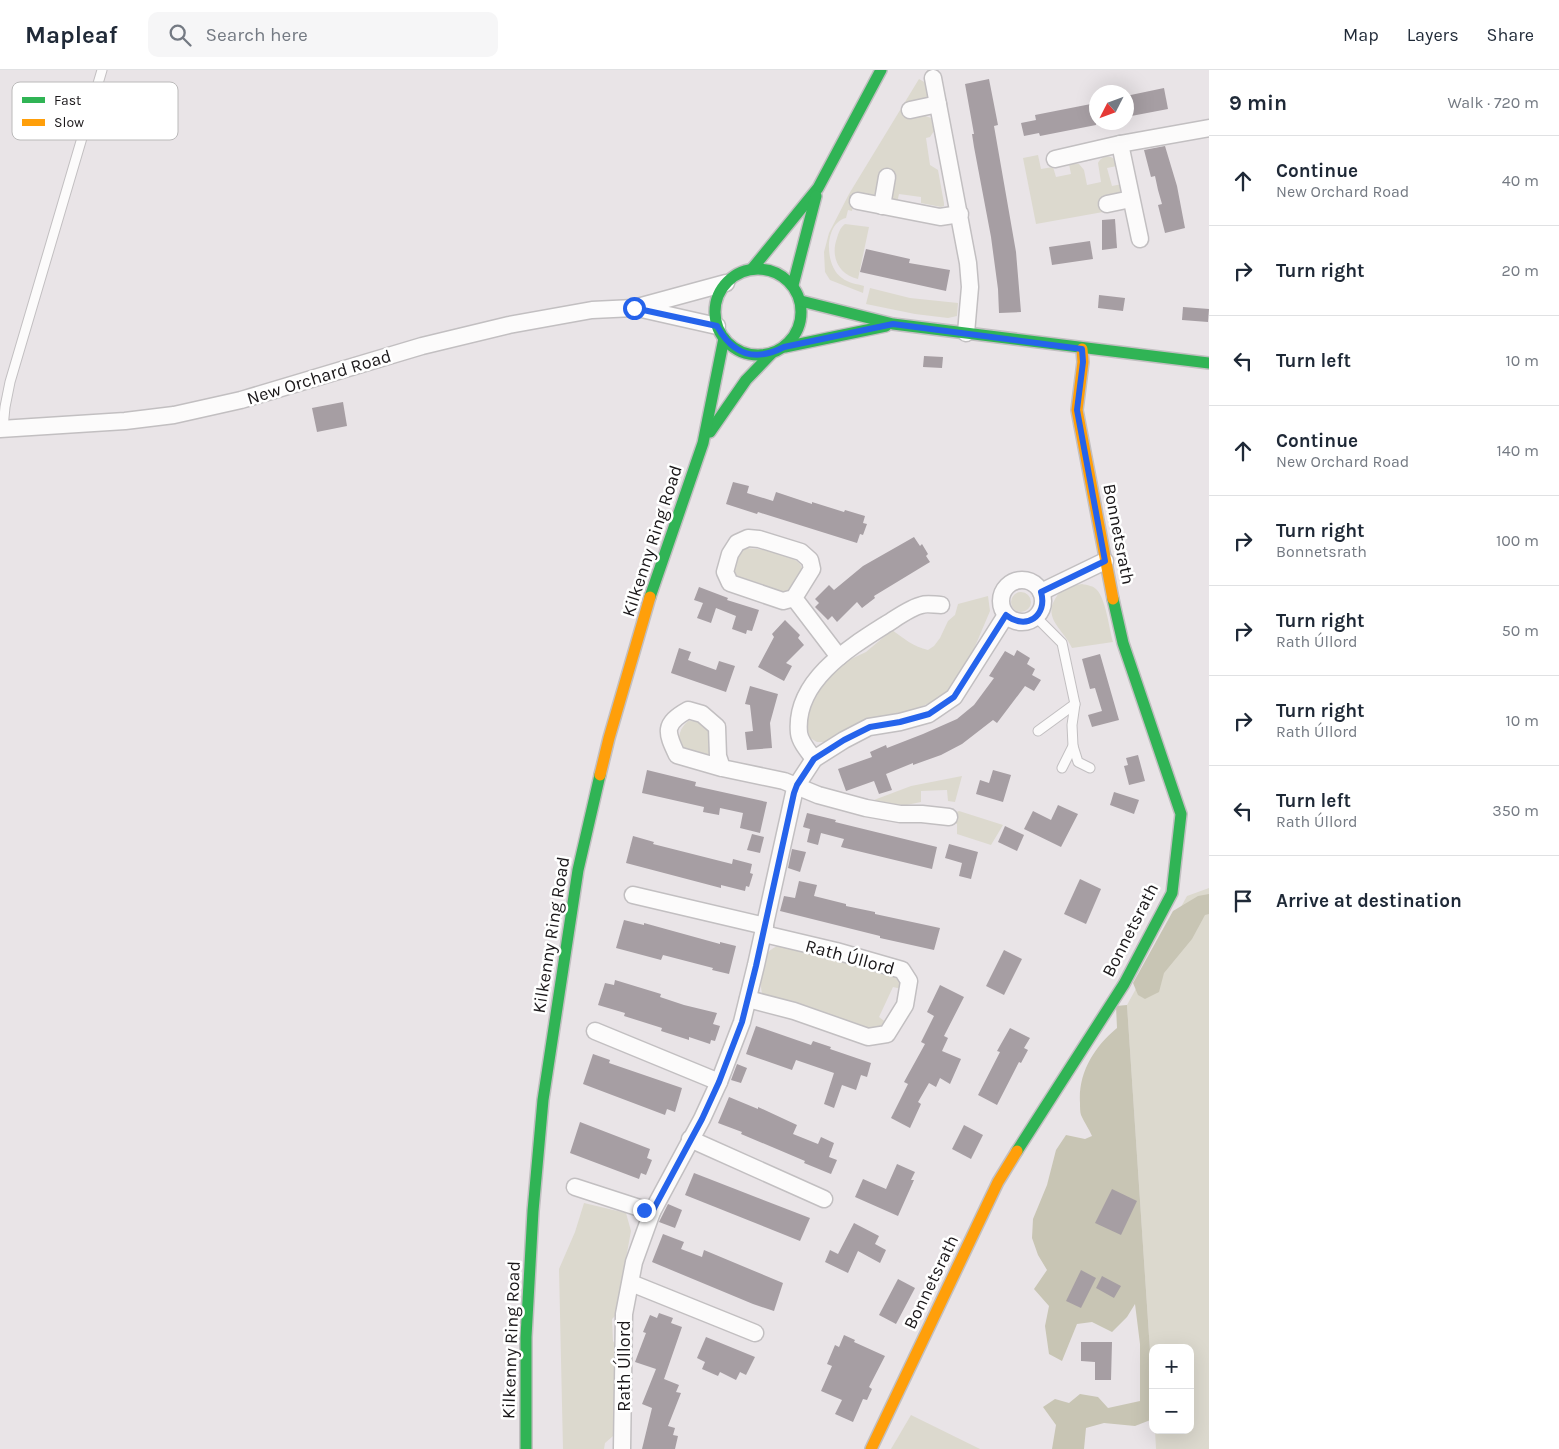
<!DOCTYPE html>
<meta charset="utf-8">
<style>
:root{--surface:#fff;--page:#f6f6f7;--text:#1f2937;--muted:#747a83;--line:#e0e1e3}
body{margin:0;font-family:Karla,sans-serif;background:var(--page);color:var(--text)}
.controls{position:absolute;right:15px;bottom:15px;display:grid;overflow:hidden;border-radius:10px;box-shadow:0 5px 20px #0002}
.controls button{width:45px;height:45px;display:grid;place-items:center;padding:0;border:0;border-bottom:1px solid var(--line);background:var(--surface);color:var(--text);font:25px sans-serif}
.compass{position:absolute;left:1089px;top:15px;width:45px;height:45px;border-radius:50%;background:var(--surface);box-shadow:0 5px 20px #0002;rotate:228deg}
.stop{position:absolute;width:15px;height:15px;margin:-11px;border:4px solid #2563eb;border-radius:50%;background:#fff}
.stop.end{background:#2563eb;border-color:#fff;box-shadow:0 1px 5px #0008}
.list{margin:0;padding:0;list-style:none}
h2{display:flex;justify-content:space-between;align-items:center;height:65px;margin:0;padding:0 20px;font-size:21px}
h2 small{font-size:16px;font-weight:400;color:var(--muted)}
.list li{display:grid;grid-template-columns:32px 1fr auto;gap:15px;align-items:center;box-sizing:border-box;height:90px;padding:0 20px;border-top:1px solid var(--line)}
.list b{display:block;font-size:19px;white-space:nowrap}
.list p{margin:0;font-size:16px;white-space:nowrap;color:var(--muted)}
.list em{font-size:16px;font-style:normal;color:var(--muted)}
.icon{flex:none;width:28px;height:28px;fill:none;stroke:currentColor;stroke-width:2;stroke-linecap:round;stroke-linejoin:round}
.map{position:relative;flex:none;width:1209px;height:1379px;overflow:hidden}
header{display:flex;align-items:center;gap:30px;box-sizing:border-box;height:70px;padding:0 25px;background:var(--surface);border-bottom:1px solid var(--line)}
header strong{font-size:24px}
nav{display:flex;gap:28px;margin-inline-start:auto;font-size:18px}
.search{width:350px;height:45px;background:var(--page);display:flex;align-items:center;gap:12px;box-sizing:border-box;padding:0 18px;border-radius:10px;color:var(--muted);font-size:19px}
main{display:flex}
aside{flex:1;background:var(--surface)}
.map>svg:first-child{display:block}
.green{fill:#dcd9ce}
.forest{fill:#c8c5b4}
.building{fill:#a69ea3}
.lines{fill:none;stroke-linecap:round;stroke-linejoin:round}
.lane-casing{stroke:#c2bfc1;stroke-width:11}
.street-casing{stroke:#c2bfc1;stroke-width:19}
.fast-casing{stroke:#c2bfc1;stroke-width:14}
.slow-casing{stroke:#c2bfc1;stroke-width:14}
.lane{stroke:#fcfbfb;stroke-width:9}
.street{stroke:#fcfbfb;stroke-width:16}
.fast{stroke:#30b455;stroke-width:11}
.slow{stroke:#ff9f0a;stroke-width:11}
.route{stroke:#2563eb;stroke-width:6}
.labels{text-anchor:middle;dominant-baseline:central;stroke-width:5;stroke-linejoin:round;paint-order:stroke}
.street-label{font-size:18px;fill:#1b181a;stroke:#fff}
.key{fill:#fff;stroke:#bbbaba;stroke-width:1}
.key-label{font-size:14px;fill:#1b181a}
</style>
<header>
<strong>Mapleaf</strong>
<div class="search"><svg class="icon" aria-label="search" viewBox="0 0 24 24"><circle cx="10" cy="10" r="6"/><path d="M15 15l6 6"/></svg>Search here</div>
<nav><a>Map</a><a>Layers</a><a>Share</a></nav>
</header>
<main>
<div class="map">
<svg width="1209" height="1379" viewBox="0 0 1209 1379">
<rect width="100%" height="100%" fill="#e9e4e7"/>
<!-- green -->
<g class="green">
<path d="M919 9 926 13 929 30 923 45 931 48 934 61 930 67 926 68 930 95 938 100 944 133V136L941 137 921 133V127L899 124 897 133 876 123 872 127 855 125 852 141 848 140 846 148C824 153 824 196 842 208 848 213 857 214 864 216L863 223 830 210 825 202 824 182 829 163 849 124Z"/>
<path d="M1038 85 1041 99 1053 97 1056 107 1071 104 1069 94H1079L1084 100 1087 115 1101 112 1098 93C1101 87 1107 85 1113 88L1117 96 1107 98 1112 116 1122 114V120L1116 125 1100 129 1103 142 1036 154 1023 88Z"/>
<path d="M845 154 869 157 858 209C839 205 830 187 837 168 839 162 840 158 845 154Z"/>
<path d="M870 218 910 228 958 233 957 246 948 248 915 244 866 234Z"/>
<path d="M741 478C756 478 789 482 800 494 802 497 803 501 804 505L795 517 782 523 735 506 732 498Z"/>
<path d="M1082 514C1087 515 1094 516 1097 520 1106 530 1109 558 1113 572L1072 578C1064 560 1043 549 1055 529 1061 518 1071 516 1082 514Z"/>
<circle cx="1021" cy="532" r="10"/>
<path d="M988 526 990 541 971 586 961 603 947 621 931 632 906 644 826 672H817L810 668 805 651 817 618 838 595 866 582 892 560C903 568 914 577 928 580L934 576 940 568 948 551 955 545 958 534Z"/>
<path d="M688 651C696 651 703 652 709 657L713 688 685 682 679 676C678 666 680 658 688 651Z"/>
<path d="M962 706 955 732 948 731 947 720 921 721V732L902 736 866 733 911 716Z"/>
<path d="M959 741 1003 755 991 775 957 764V754L952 752 954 743Z"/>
<path d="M1209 818V1379H1156L1155 1360H1190V1278H1153V1326L1127 935 1187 826Z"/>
<path d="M777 876C812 881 871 893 901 911L902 919 893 917 879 947 887 953 886 956 870 961 763 927C759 914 760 896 768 883 769 880 774 878 777 876Z"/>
<path d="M584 1133 626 1143 631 1161 624 1199 618 1243 612 1249 613 1271 618 1279 613 1366 605 1373 604 1379H563L559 1199 575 1162Z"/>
<path d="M911 1345 980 1379H891Z"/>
</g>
<!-- forest -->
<g class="forest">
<path d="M1209 824V844L1205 845 1192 869 1164 903 1159 922 1145 929 1138 925 1133 913 1173 841 1198 826Z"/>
<path d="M1127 935 1153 1326V1349L1135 1356 1104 1353 1086 1358 1084 1379H1052L1056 1355 1043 1337 1055 1329 1069 1333 1080 1324 1098 1327 1108 1338 1140 1331V1274L1135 1234 1127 1247 1112 1262 1092 1252 1077 1254 1062 1291 1049 1284 1045 1256 1049 1236 1034 1219 1047 1200 1038 1185 1032 1168 1033 1149 1047 1115 1056 1080 1066 1065 1085 1069 1092 1066C1089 1059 1084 1052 1081 1045 1080 1042 1080 1037 1080 1033 1078 1003 1094 977 1117 958L1116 936Z"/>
</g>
<!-- building -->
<g class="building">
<path d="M989 9 998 55 994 56 1016 182 1021 242 999 243 998 219 991 167 974 77 972 64H974L965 14Z"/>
<path d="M1164 18 1168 39 1126 47V26Z"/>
<path d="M1096 33V55L1040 66 1039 63 1024 66 1021 53 1036 50 1035 45Z"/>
<path d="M1165 76 1177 116 1185 158 1165 163 1158 135 1162 134 1158 120 1155 106 1151 107 1144 80Z"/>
<path d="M1115 149 1117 178 1102 180V150Z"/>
<path d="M1090 171 1093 189 1052 195 1049 177Z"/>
<path d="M866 179 910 189 909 193 950 200 946 221 860 202Z"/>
<path d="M1099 225 1125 228 1123 241 1098 238Z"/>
<path d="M1183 237 1209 239 1208 252 1182 250Z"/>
<path d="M924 286 943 287 942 298 923 297Z"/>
<path d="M343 332 347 356 317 362 312 338Z"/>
<path d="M733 412 749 416 747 423 773 431 776 422 812 434V432L844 442 845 440 865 446 863 453 867 454 863 465 860 464 857 473 758 442 757 444 726 434Z"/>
<path d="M914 467 920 476 922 474 928 484 926 486 930 492 874 526 875 528 862 538 857 532 837 552 832 546 828 550 815 537 819 533 815 529 829 515 834 520 863 496Z"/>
<path d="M699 517 728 528 727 530 759 540 752 561 747 560 746 564 732 559 736 546 716 538 711 553 697 548 703 533 694 530Z"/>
<path d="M785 550 800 565 798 568 804 575 786 593 792 596 784 611 758 597 774 567 772 564Z"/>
<path d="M679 578 691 582 688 590 716 600 719 591 735 596 726 622 671 603Z"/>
<path d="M1017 580 1030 588 1027 594 1035 599 1032 605 1041 610 1034 621 1025 616 997 653 993 650 962 674 941 685 913 695V693L886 704 892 720 879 724 874 711 846 721 838 699 872 687 870 682 886 675 887 678 923 664 957 649 974 635 994 608 989 606 1005 581 1014 586Z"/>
<path d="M1100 584 1119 650 1092 657 1088 645 1102 641 1095 618 1090 619 1082 589Z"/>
<path d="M750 616 778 624 770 653 772 678 747 680 745 662 753 661 750 635 745 634Z"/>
<path d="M1138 685 1145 711 1129 715 1124 696 1128 695 1126 688Z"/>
<path d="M647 700 696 712 695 716 767 732 760 763 740 758 743 743 720 738 719 745 703 742 704 737 642 723Z"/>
<path d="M993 700 1011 705 1003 732 976 724 980 710 989 713Z"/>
<path d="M1114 722 1139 730 1134 744 1110 735Z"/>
<path d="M1058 735 1078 744 1061 777 1024 759 1033 741 1051 750Z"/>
<path d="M807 743 836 750 835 752 937 777 932 799 841 777 844 769 821 763 818 775 807 772 810 759 803 757Z"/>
<path d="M1005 756 1024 765 1017 781 998 772Z"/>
<path d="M752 764 764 767 760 783 747 780Z"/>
<path d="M633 766 654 772 653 774 732 794 733 789 752 794 750 803 753 804 749 817 746 816 745 821 721 815V818L626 793Z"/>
<path d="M949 774 978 782 971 809 959 806 962 793 945 788Z"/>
<path d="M792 779 806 782 800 802 788 798Z"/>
<path d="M1080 809 1101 819 1086 854 1064 844Z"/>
<path d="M799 811 817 815 814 826 846 834V836L875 842V844L940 858 934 880 880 868V866L780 841 784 826 795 828Z"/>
<path d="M624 850 644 855V853L720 874V872L736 876 729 904 712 900 713 898 663 885 661 890 616 878Z"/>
<path d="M1004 880 1022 889 1004 925 986 916Z"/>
<path d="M615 910 661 924 660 927 684 935 717 943 713 954 720 956 715 971 711 970 710 974 689 967V970L661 961 662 958 624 946 625 943 598 935 605 913 614 915Z"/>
<path d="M940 915 964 927 944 966 948 968 942 981 961 989 950 1014 940 1008 936 1017 929 1013 918 1032 921 1034 910 1058 891 1048 908 1014 904 1012 925 974 921 972 934 946 927 942Z"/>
<path d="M756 956 811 975 813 971 831 977 830 979 871 993 867 1007 861 1005 856 1020 842 1015 834 1038 824 1034 834 1003 796 990 792 1000 746 984Z"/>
<path d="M1010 958 1030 968 1024 978 1028 980 1021 993 1019 992 997 1035 978 1025 1000 982 997 981Z"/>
<path d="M593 984 610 990 609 993 682 1018 675 1042 667 1039 665 1045 583 1014Z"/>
<path d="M737 994 747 998 741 1013 731 1010Z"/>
<path d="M729 1027 758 1039V1037L797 1055 793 1064 818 1074 821 1067 834 1073 829 1087 837 1090 831 1104 804 1093 805 1091 741 1064 742 1062 718 1053Z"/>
<path d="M580 1052 650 1079 647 1088 652 1090 646 1105 641 1103 639 1109 570 1083Z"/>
<path d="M964 1055 983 1065 971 1089 952 1079Z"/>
<path d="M897 1094 915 1102 911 1110H914L898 1146 855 1127 863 1109 886 1119Z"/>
<path d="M694 1103 810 1148 800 1171 685 1125Z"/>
<path d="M1112 1119 1137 1131 1121 1165 1095 1153Z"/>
<path d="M668 1134 682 1140 675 1158 659 1152Z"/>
<path d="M854 1153 879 1166 875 1174 886 1180 880 1193 858 1181 848 1203 825 1192 830 1180 838 1184Z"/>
<path d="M663 1164 684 1172 681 1179 702 1187 704 1180 783 1213 774 1241 753 1234 652 1192Z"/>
<path d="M1081 1200 1096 1208 1081 1238 1066 1231Z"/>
<path d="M1102 1206 1121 1216 1114 1228 1096 1218Z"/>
<path d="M898 1209 915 1218 896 1254 879 1245Z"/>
<path d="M659 1243 673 1248 671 1253 682 1257 664 1309 679 1315 676 1322 681 1323 668 1356 675 1358 673 1365 678 1366 675 1379H642L652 1338 642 1334 656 1299 635 1292 646 1263 643 1262 650 1245 657 1248Z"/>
<path d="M844 1265 855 1270 854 1272 885 1286 869 1317 872 1319 867 1330 863 1329 853 1352 835 1344 842 1330 821 1321 832 1296 827 1294 835 1275 839 1277Z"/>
<path d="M706 1267 755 1287 746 1305 740 1302 736 1310 720 1302 718 1306 702 1299 705 1292 697 1288Z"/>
<path d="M1081 1272H1112L1111 1310H1095V1292L1081 1291Z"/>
</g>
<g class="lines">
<defs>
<g id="lane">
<path d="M3 358 5 337 10 312 102 0"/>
<path d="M1036 547 1062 573 1075 634 1038 661"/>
<path d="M1073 676 1078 692 1090 698"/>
<path d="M1062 698 1073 676 1072 655 1075 634"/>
</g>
<g id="street">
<path d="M933 8 968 193 970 217 966 263"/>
<path d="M910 40 938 34"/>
<path d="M1120 74 1140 169"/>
<path d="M1055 89 1120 74 1209 58"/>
<path d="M858 131 940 147 960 144"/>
<path d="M1107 134 1131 129"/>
<path d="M882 136 887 107"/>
<path d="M637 238 717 256"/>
<path d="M0 359 125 351 174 345 241 330 422 276 509 255 592 240 634 238 726 213"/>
<circle cx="1022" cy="531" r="21"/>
<path d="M1041 522 1105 491"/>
<path d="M794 528 812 499 810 490 801 482 759 469 748 468 737 473 730 484 725 502 730 513 783 531 794 528 839 587"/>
<path d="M814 689C809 682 800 672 799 663 794 612 847 579 885 555 895 549 911 537 922 535 927 533 935 535 941 535"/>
<path d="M722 698 718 686 717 657 702 644 688 640C663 654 666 662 677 685L722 698 784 711 818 725 866 738 900 744H922L949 747"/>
<path d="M633 825 765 856"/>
<path d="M748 929 794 941 868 967 887 964 905 935 909 911 902 900 836 881 764 864"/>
<path d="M595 961 719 1012"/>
<path d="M690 1069 824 1129"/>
<path d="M575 1117 652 1142"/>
<path d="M631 1213 755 1263"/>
<path d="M622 1379 624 1244 634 1192 652 1142 702 1049 719 1012 742 952 756 895 794 723 797 715 814 689 844 670 869 657 900 652 929 644 954 627 1006 545"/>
</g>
<g id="fast">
<circle cx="758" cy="242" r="43"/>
<path d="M752 199 818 118 881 0"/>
<path d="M793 215 816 126"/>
<path d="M801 231 893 254 1209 293"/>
<path d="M785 277 886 256"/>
<path d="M710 362 746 310 772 283"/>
<path d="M650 527 703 373 724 268"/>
<path d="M1017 1081 1124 914 1172 823 1181 744 1123 573 1113 529"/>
<path d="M526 1379V1267L533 1141 543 1030 578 800 600 705"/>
</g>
<g id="slow">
<path d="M1082 279 1083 292 1077 340 1113 529"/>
<path d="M600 705 609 668 650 527"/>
<path d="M871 1379 998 1112 1017 1081"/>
</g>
</defs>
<!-- lane casing -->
<use href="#lane" class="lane-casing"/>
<!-- street casing -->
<use href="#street" class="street-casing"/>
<!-- fast casing -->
<use href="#fast" class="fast-casing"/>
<!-- slow casing -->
<use href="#slow" class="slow-casing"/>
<!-- lane -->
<use href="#lane" class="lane"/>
<!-- street -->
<use href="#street" class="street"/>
<!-- fast -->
<use href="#fast" class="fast"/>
<!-- slow -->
<use href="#slow" class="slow"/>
</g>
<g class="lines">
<!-- route -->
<path class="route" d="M634 238 717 256C733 285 755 292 784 277L893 254 1082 279 1083 292 1077 340 1105 491 1041 522C1048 546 1026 561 1006 545L954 627 929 644 900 652 870 657 844 670 814 689 797 715 794 723 756 896 742 952 719 1012 702 1049 652 1142 644 1140"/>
</g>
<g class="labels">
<!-- street labels -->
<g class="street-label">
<text transform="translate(319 307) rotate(-17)">New Orchard Road</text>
<text transform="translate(1119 464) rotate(79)">Bonnetsrath</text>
<text transform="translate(652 471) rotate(-72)">Kilkenny Ring Road</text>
<text transform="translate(1130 860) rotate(-63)">Bonnetsrath</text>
<text transform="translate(551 865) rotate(-81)">Kilkenny Ring Road</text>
<text transform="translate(850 887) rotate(15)">Rath Úllord</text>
<text transform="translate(931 1212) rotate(-64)">Bonnetsrath</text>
<text transform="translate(511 1270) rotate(-88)">Kilkenny Ring Road</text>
<text transform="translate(624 1296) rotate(-90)">Rath Úllord</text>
</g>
</g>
<!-- legend -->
<rect x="12" y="12" width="166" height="58" rx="8" class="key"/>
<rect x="22" y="27" width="23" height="6" fill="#30b455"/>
<rect x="22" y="49" width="23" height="7" fill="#ff9f0a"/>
<g class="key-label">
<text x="54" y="35">Fast</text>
<text x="54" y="57">Slow</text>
</g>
</svg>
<div class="controls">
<button>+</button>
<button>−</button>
</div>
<svg class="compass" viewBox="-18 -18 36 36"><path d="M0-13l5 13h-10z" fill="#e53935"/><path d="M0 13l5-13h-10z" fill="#747a83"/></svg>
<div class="stop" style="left:634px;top:238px"></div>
<div class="stop end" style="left:644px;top:1140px"></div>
</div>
<aside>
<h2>9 min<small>Walk · 720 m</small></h2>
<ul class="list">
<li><svg class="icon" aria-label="ahead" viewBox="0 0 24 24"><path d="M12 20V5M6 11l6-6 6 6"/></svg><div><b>Continue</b><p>New Orchard Road</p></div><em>40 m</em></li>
<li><svg class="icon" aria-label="right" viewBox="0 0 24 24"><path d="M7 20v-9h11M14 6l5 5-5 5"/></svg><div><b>Turn right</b></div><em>20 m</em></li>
<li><svg class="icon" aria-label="left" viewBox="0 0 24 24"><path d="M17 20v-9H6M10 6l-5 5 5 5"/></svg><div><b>Turn left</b></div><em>10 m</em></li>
<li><svg class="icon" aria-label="ahead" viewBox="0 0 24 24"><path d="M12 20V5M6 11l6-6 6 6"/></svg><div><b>Continue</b><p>New Orchard Road</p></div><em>140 m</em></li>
<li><svg class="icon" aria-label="right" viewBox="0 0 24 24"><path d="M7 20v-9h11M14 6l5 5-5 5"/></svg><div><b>Turn right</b><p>Bonnetsrath</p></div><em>100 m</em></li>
<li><svg class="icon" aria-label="right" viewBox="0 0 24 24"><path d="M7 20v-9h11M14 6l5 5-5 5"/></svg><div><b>Turn right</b><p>Rath Úllord</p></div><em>50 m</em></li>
<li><svg class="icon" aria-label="right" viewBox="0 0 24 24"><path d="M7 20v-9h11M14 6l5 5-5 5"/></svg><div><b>Turn right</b><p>Rath Úllord</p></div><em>10 m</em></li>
<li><svg class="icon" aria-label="left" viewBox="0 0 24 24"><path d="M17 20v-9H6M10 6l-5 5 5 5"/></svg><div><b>Turn left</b><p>Rath Úllord</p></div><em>350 m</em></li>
<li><svg class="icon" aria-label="arrive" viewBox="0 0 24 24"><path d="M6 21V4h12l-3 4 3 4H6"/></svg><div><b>Arrive at destination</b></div></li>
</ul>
</aside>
</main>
